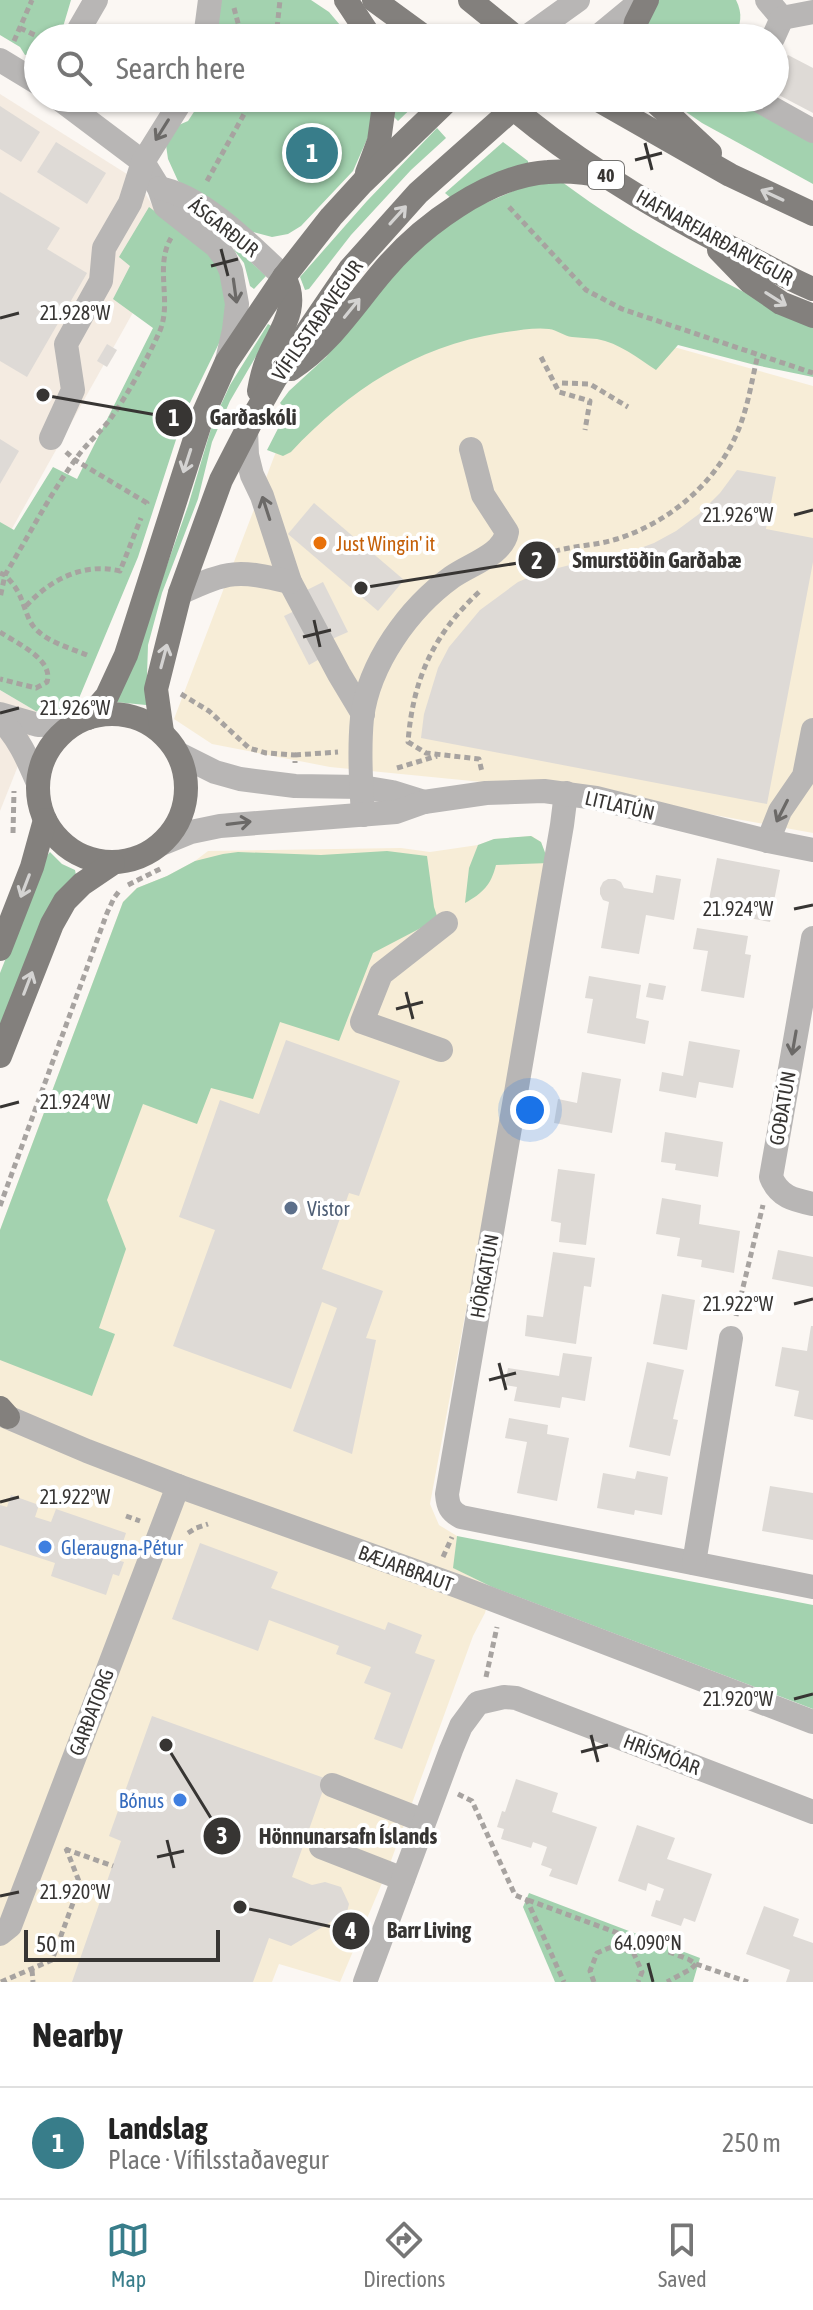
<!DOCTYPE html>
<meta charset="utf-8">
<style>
:root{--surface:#fff;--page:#f6f6f6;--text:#222;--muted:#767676;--line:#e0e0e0;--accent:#387d8a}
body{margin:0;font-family:"Asap Condensed",sans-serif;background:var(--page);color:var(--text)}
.scale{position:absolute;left:24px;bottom:20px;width:196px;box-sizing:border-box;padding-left:8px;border:4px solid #373533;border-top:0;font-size:22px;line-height:28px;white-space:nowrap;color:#373533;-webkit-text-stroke:6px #fff;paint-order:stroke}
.you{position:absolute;left:530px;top:1110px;width:28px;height:28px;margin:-20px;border:6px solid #fff;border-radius:50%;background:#1a73e8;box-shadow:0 0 0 12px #1a73e833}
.badge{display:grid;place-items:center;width:52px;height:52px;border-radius:50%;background:var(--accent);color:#fff;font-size:26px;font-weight:700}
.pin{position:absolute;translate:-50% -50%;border:4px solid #fff;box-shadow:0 2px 8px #0006}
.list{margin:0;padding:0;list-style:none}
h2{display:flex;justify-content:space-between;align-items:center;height:104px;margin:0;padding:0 32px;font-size:34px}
h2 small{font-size:26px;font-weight:400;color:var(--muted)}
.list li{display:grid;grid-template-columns:52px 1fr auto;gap:24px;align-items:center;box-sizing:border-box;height:112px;padding:0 32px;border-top:2px solid var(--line)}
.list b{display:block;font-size:30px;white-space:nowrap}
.list p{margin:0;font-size:26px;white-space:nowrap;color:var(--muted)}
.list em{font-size:26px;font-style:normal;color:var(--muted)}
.icon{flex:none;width:44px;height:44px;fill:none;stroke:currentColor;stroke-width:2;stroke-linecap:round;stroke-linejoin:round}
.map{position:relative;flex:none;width:813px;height:1982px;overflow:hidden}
.search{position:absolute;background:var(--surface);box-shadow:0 2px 6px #0004;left:24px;right:24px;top:24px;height:88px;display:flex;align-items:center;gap:20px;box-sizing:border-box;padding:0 28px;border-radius:44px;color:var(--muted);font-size:30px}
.sheet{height:216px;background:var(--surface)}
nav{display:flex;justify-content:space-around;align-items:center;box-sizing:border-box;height:112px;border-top:2px solid var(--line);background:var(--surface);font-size:22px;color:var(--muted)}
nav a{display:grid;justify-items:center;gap:4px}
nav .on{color:var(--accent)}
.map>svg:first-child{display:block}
.commercial{fill:#f7edd7}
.built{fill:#f4ebe1}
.green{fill:#a3d2af}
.building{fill:#dedad6}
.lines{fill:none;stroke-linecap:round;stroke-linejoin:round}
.path{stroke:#a7a3a0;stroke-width:5;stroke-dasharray:6 4;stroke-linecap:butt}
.minor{stroke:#b8b6b5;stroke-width:24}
.major{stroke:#83807d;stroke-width:24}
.oneway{stroke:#6b6967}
.oneway2{stroke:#d4d3d2}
.ticks{fill:none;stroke:#373533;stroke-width:3}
.food-dot{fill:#e8710a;stroke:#fff;stroke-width:3}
.service-dot{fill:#5c6f8a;stroke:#fff;stroke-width:3}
.shop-dot{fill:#3f7fe0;stroke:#fff;stroke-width:3}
.labels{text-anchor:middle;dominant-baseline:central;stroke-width:8;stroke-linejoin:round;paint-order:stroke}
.shield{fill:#fff;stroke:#737270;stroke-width:2}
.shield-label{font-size:18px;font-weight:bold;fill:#373533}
.street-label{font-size:20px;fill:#373533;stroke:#fff}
.food-label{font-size:20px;fill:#c56008;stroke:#fff;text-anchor:start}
.service-label{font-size:20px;fill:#4e5e75;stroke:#fff;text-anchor:start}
.shop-label{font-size:20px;fill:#366cbe;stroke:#fff;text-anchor:start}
.ticks-label{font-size:20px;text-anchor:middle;fill:#373533;stroke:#fff;stroke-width:8;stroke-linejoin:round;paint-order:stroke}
.leader{fill:none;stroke:#373533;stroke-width:3}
.callout-dot{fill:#373533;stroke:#fff;stroke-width:3}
.mark-label{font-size:24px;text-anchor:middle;font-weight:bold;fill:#fff}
.callout-label{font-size:22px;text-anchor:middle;font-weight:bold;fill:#373533;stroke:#fff;stroke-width:8;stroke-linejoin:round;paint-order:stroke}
</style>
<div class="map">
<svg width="813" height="1982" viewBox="0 0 813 1982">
<rect width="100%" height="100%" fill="#fbf7f3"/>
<!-- commercial -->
<g class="commercial">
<path d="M549 312 813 386V833L593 793 330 767 212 744 174 719 290 415 345 376Z"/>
<path d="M532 836 541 842 549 863 430 1504 439 1525 457 1536 454 1568 492 1587 485 1613 473 1636 388 1869 340 1982 279 1964 272 1982H0V1230L123 902 137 888 167 876 195 861 208 851 401 848 430 852 478 845 494 839Z"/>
</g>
<!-- built -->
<g class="built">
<path d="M0 94 138 181 173 241 0 550Z"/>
<path d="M0 690 39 713 0 811Z"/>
</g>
<!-- green -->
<g class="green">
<path d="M0 0H71L60 37 38 38V53L25 55 20 47 0 35Z"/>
<path d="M219 0H311L329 12 351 38H213Z"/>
<path d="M658 0H736C743 14 741 24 734 38H644L646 24Z"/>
<path d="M203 98H374L372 128 353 171 301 226 288 234 272 237 249 231 178 181 168 159 166 145 174 127 188 121Z"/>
<path d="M396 98H422L398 121 394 117Z"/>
<path d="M666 98H745L813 139V184L702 123Z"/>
<path d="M437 128 446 138 411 170 351 235 309 289 305 290 300 277 367 201Z"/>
<path d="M503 142 528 161V165L452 199 445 193Z"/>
<path d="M562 182C640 240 725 284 813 326V377L755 365 678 345 656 370C638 358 619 343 597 339 588 338 580 338 572 337 564 336 557 330 549 329 534 327 515 331 500 333 415 347 349 390 291 452L283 456 267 450 287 411 280 403 289 391 326 357 401 263 443 226 481 205 525 186Z"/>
<path d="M149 207 213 254 225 281 227 314 223 335 184 415 138 557 77 703 58 719 39 713 0 690V522L14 530 53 467 77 479 153 328 113 299 130 266 119 257Z"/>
<path d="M235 247 266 276 254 289 250 286 244 263 234 250Z"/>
<path d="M268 324 273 327 230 401 212 442 198 499 162 593 148 645 146 705 115 702 140 641 188 506 213 422 230 385Z"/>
<path d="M531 836 541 842 549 863 496 865C491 885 483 893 465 903L469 868 478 845 494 839Z"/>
<path d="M387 851 427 856 434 907 438 919 373 953 339 1041 280 1022 253 1099 211 1088 197 1124 143 1104 107 1200 126 1249 99 1328 115 1334 92 1396 0 1360V1230L123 902 137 888 167 876 195 861 223 854 238 852 321 855Z"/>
<path d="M50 852 62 864 75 870 76 875 0 1028V973L46 857Z"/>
<path d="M457 1536 813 1605V1709L492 1587 453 1568Z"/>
<path d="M529 1893 700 1958 693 1982H555L523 1907Z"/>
</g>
<!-- building -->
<g class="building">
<path d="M788 55 813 68V113L775 93V80Z"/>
<path d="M0 106 40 132 21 162 0 149Z"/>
<path d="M56 142 106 173 87 204 37 172Z"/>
<path d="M0 192 60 228 47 249 87 273 27 377 0 361Z"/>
<path d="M107 344 117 350 107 367 97 361Z"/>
<path d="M0 439 19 451 0 484Z"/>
<path d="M737 470 776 477 766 529 813 538V562L767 804 421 738 424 714 438 668 449 647 480 610 518 582 539 573 585 561 608 560 654 543 676 531 699 514 720 493Z"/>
<path d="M314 503 404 580 378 611 288 534Z"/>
<path d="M323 582 348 632 332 639 307 590Z"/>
<path d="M301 608 325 656 309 665 284 616Z"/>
<path d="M717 858 780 870 770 922 707 910Z"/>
<path d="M656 875 681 879 674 920 646 915 639 954 601 948 609 902 603 900 600 894V888L603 882 608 879H615L621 882 624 888 653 893Z"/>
<path d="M697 928 748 936 745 954 751 955 744 998 701 991 708 951 693 949Z"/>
<path d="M589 976 641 985 636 1018 649 1021 645 1044 587 1033 593 999 585 998Z"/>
<path d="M649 983 666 986 663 1000 646 997Z"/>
<path d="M286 1040 400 1081 359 1196 349 1193 322 1269 383 1291 366 1338 376 1340 352 1454 293 1431 337 1308 322 1302 291 1389 173 1346 215 1230 179 1217 220 1100 259 1114Z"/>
<path d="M689 1041 740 1050 733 1088 699 1082 696 1098 659 1091 662 1072 683 1076Z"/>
<path d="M582 1072 621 1079 612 1133 554 1123 558 1099 577 1103Z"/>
<path d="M665 1132 723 1142 718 1177 675 1170 676 1164 661 1162Z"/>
<path d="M558 1169 595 1174 586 1245 559 1242 561 1223 551 1221Z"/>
<path d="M662 1198 701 1205 699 1224 740 1231 734 1273 701 1267 702 1260 677 1256 680 1238 656 1234Z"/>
<path d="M778 1250 813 1257V1287L772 1279Z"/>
<path d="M553 1252 595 1258 591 1287 584 1286 576 1344 525 1336 527 1315 543 1317Z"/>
<path d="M662 1294 695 1300 687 1350 653 1344Z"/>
<path d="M811 1326H813V1420L794 1416 799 1391 775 1386 782 1347 807 1351Z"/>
<path d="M563 1353 592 1357 585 1401 562 1397 560 1408 514 1401 517 1387 505 1385 508 1368 559 1376Z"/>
<path d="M647 1362 684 1370 673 1419 678 1420 670 1456 629 1447Z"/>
<path d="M509 1418 548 1425 547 1434 569 1438 557 1501 517 1493 527 1442 505 1438Z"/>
<path d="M637 1471 668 1477 662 1515 635 1510 634 1515 597 1508 603 1473 635 1479Z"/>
<path d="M770 1486 813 1493V1540L762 1531Z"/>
<path d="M11 1495 39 1505 35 1517 51 1522 56 1509 126 1533 117 1560 124 1562 119 1576 113 1574 106 1595 51 1576 55 1563 0 1545V1505L7 1507Z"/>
<path d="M200 1543 278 1572 271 1588 385 1630 388 1622 422 1635 415 1653 435 1660 402 1749 374 1739 391 1693 364 1683 371 1667 336 1654 339 1646 269 1620 258 1651 172 1619Z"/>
<path d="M152 1716 327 1779 292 1877 312 1885 325 1882 341 1887 349 1904 347 1912 291 1946 269 1938 253 1982H72L121 1841 109 1836Z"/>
<path d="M516 1779 558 1793 552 1812 597 1827 577 1885 549 1876 552 1869 541 1865 547 1847 533 1842 531 1848 501 1839 504 1829 497 1827 502 1811 505 1812Z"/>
<path d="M637 1825 675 1838 667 1859 712 1874 695 1922 684 1918 681 1926 651 1916 656 1900 660 1901 664 1889 648 1883 646 1891 618 1881Z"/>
<path d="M764 1906 799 1919 793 1936 813 1943V1982H786L790 1970 746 1954Z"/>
</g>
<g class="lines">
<!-- path -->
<g class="path">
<path d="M234 8 242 38"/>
<path d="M20 28 41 38"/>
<path d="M276 38 280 0"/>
<path d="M14 41 32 0"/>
<path d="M133 98 147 111"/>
<path d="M207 181 253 98"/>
<path d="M509 207 586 290 622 309 813 373"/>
<path d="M541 357 559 392 590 401 585 430"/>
<path d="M562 383 590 384 628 407"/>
<path d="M66 452 75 460 147 503 146 505"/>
<path d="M517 566C533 558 551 551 569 548 585 545 601 544 617 539 676 520 726 474 744 414 750 395 753 374 758 355"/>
<path d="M0 573 5 575 0 598"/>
<path d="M479 592C433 635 413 679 408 742L426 753 479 759 482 772"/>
<path d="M26 606C50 580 83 562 120 571L141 518"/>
<path d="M0 632C16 643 54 659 47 682L36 688 0 679"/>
<path d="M87 655C68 647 38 640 29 619 20 598 22 593 5 575 28 537 49 496 75 460 85 445 100 433 111 418 128 394 146 361 159 333 173 303 154 267 171 238"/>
<path d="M181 694 209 711 249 748 266 753 295 755V763"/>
<path d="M295 755 338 752"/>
<path d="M397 768 437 756"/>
<path d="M13 833 14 791"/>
<path d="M128 885 162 868"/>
<path d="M0 1206 107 913 114 898 120 890"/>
<path d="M736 1316 763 1205"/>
<path d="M126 1516 140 1521"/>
<path d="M188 1533 196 1528 208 1524"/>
<path d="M443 1557 452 1537"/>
<path d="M486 1677 497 1627"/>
<path d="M458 1794 472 1801 515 1895 527 1900 564 1982"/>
<path d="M65 1849 113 1866"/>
<path d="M528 1900 688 1959 696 1964 691 1969 667 1982"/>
<path d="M696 1964 748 1982"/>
<path d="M32 1970 33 1982"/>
<path d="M1 1982 52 1960 80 1884 66 1848"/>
<path d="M594 1982 590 1971 597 1953 616 1945 634 1954 642 1972 638 1982"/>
</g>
<!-- minor -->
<g class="minor">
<path d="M767 0 782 18 773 38"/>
<path d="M782 18 813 12"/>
<path d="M74 38 96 0"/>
<path d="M205 38 210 0"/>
<path d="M525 38 578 0"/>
<path d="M596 38 642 0"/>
<path d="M0 60 38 83"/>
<path d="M58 98 143 162 159 188 165 206 216 246 225 258 231 271 237 304 234 330 227 361"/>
<path d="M754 98 813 131"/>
<path d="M159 188C203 196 251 246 284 277"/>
<path d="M246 430 247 455 252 475 262 496 290 582 339 674 363 714"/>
<path d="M51 438 73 390 66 344 101 281 104 248 130 203 143 162 183 98"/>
<path d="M180 593C230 570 237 570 290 582"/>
<path d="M0 714 38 725 74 724"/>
<path d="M0 719C19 738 28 760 38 783"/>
<path d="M179 754 215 772 240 779 295 786 362 787 392 792 424 802"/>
<path d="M566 793 562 825 447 1494C448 1506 450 1511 461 1517L813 1587"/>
<path d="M363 815C361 783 359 750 362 718 369 663 409 608 452 577 470 564 503 555 507 532L483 495 471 449"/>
<path d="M768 841 780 811 804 776 813 730"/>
<path d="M164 843 191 832 220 826 396 812 424 802 486 793 544 791 596 798 768 841 813 850"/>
<path d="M813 938 771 1177C779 1197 794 1200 813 1204"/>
<path d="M441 1050 362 1022 381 974 446 923"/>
<path d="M0 1414 87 1451 178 1486 457 1586 813 1722"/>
<path d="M694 1563 731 1338"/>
<path d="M332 1785 424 1821"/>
<path d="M321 1847 403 1879"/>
<path d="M0 1934 10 1926 178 1486"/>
<path d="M365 1982 451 1750 461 1726 478 1703 504 1697 516 1698 813 1812"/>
</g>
<!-- major -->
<g class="major">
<path d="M346 0 371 38"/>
<path d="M374 0 426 38"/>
<path d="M470 0 517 38"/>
<path d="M633 38 636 22 647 0"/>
<path d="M595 98 730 175 813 214"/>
<path d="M651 98 710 153"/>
<path d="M502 99C573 161 658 211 741 253 765 265 788 279 813 289"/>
<path d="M367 173 379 141 385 98"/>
<path d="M719 250 749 281 781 303 813 316"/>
<path d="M291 369C329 345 354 305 383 271 421 226 488 176 548 172 569 170 589 173 609 177"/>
<path d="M259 391C261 379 264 366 270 354 282 328 300 306 284 277"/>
<circle cx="112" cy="788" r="74"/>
<path d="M88 718 107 696 126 655 202 417 226 363 284 277 331 217 363 182 450 98"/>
<path d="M162 732 156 689 180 593 221 480 255 414 275 379 350 269 418 193 525 98"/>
<path d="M0 949 32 867 45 820"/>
<path d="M0 1056 52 924 65 901 82 884 113 863"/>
<path d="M0 1408 8 1417"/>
</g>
</g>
<!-- one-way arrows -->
<defs><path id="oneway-shaft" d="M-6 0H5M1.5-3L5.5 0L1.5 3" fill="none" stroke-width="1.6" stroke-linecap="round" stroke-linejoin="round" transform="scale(2)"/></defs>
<g class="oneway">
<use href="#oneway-shaft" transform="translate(162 130) rotate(122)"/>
<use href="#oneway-shaft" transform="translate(235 291) rotate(82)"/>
<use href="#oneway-shaft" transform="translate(266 508) rotate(-108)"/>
<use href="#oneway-shaft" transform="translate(782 811) rotate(117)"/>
<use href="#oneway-shaft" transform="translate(239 823) rotate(-7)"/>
<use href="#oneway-shaft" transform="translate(794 1043) rotate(100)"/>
</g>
<g class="oneway2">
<use href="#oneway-shaft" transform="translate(772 195) rotate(-155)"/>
<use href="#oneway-shaft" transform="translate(398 215) rotate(-48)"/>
<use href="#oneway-shaft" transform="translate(776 299) rotate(32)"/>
<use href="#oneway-shaft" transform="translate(352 308) rotate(-51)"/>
<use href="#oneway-shaft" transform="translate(187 461) rotate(108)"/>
<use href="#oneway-shaft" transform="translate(164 656) rotate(-75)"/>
<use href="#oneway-shaft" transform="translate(25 886) rotate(111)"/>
<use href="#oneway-shaft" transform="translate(28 983) rotate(-69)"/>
</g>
<!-- ticks -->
<path class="ticks" d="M645 143 652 170M635 160 662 153M221 249 228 276M211 266 238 259M0 318 19 313M794 515 813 510M314 620 320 647M303 637 331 630M0 713 19 708M794 909 813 905M406 992 413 1019M396 1009 423 1002M0 1107 19 1102M794 1304 813 1299M499 1363 506 1390M489 1380 516 1373M0 1502 19 1497M794 1699 813 1694M591 1735 598 1762M581 1752 608 1745M167 1840 174 1868M157 1857 184 1851M0 1896 19 1892M648 1963 653 1982"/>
<!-- markers -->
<circle class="food-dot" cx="320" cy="543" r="8"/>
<circle class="service-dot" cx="291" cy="1208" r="8"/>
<g class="shop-dot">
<circle cx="45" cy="1547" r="8"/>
<circle cx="180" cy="1800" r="8"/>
</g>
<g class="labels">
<!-- shield labels -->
<rect class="shield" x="588" y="161" width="36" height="28" rx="6"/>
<g class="shield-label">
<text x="606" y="175">40</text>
</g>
<!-- street labels -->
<g class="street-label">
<text transform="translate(224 227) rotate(38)">ÁSGARÐUR</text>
<text transform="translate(715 237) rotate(29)">HAFNARFJARÐARVEGUR</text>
<text transform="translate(317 320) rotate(-55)">VÍFILSSTAÐAVEGUR</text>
<text transform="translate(620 805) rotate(13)">LITLATÚN</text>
<text transform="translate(782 1108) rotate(-80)">GOÐATÚN</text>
<text transform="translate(484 1276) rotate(-80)">HÖRGATÚN</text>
<text transform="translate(406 1568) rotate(20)">BÆJARBRAUT</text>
<text transform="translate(91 1712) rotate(-69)">GARÐATORG</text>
<text transform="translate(662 1754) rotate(21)">HRÍSMÓAR</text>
</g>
<!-- food labels -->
<g class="food-label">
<text x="336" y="543">Just Wingin' it</text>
</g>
<!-- service labels -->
<g class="service-label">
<text x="307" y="1208">Vistor</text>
</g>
<!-- shop labels -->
<g class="shop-label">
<text x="61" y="1547">Gleraugna-Pétur</text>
<text x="164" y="1800" text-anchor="end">Bónus</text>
</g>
</g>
<g class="ticks-label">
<text x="75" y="320">21.928°W</text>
<text x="738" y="522">21.926°W</text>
<text x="75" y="715">21.926°W</text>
<text x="738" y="916">21.924°W</text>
<text x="75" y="1109">21.924°W</text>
<text x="738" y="1311">21.922°W</text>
<text x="75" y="1504">21.922°W</text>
<text x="738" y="1706">21.920°W</text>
<text x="75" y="1899">21.920°W</text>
<text x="648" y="1950">64.090°N</text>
</g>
<!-- callouts -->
<path class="leader" d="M43 395L174 418M361 588L537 560M166 1745L222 1836M240 1907L351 1931"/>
<g class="callout-dot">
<circle cx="43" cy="395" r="8"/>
<circle cx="361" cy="588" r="8"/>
<circle cx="166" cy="1745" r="8"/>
<circle cx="240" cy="1907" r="8"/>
<circle cx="174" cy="418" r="20"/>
<circle cx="537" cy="560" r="20"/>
<circle cx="222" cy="1836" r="20"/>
<circle cx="351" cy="1931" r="20"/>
</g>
<g class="mark-label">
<text x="174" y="426">1</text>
<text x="537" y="569">2</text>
<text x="222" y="1844">3</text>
<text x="351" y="1939">4</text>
</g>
<g class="callout-label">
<text x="253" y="425">Garðaskóli</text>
<text x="657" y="568">Smurstöðin Garðabæ</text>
<text x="348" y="1844">Hönnunarsafn Íslands</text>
<text x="429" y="1938">Barr Living</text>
</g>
</svg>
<div class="scale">50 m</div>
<div class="you"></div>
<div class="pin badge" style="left:312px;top:153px">1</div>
<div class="search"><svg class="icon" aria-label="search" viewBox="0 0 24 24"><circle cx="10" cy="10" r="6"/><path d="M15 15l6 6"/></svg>Search here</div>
</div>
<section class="sheet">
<h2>Nearby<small></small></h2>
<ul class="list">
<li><span class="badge">1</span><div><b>Landslag</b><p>Place · Vífilsstaðavegur</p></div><em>250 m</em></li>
</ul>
</section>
<nav>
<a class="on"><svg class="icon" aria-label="map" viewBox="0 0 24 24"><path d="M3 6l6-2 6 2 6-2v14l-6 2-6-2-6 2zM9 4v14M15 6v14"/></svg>Map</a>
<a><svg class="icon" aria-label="directions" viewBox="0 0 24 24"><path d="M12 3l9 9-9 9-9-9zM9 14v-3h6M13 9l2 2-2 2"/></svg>Directions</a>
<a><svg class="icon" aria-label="saved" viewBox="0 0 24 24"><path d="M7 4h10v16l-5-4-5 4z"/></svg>Saved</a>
</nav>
